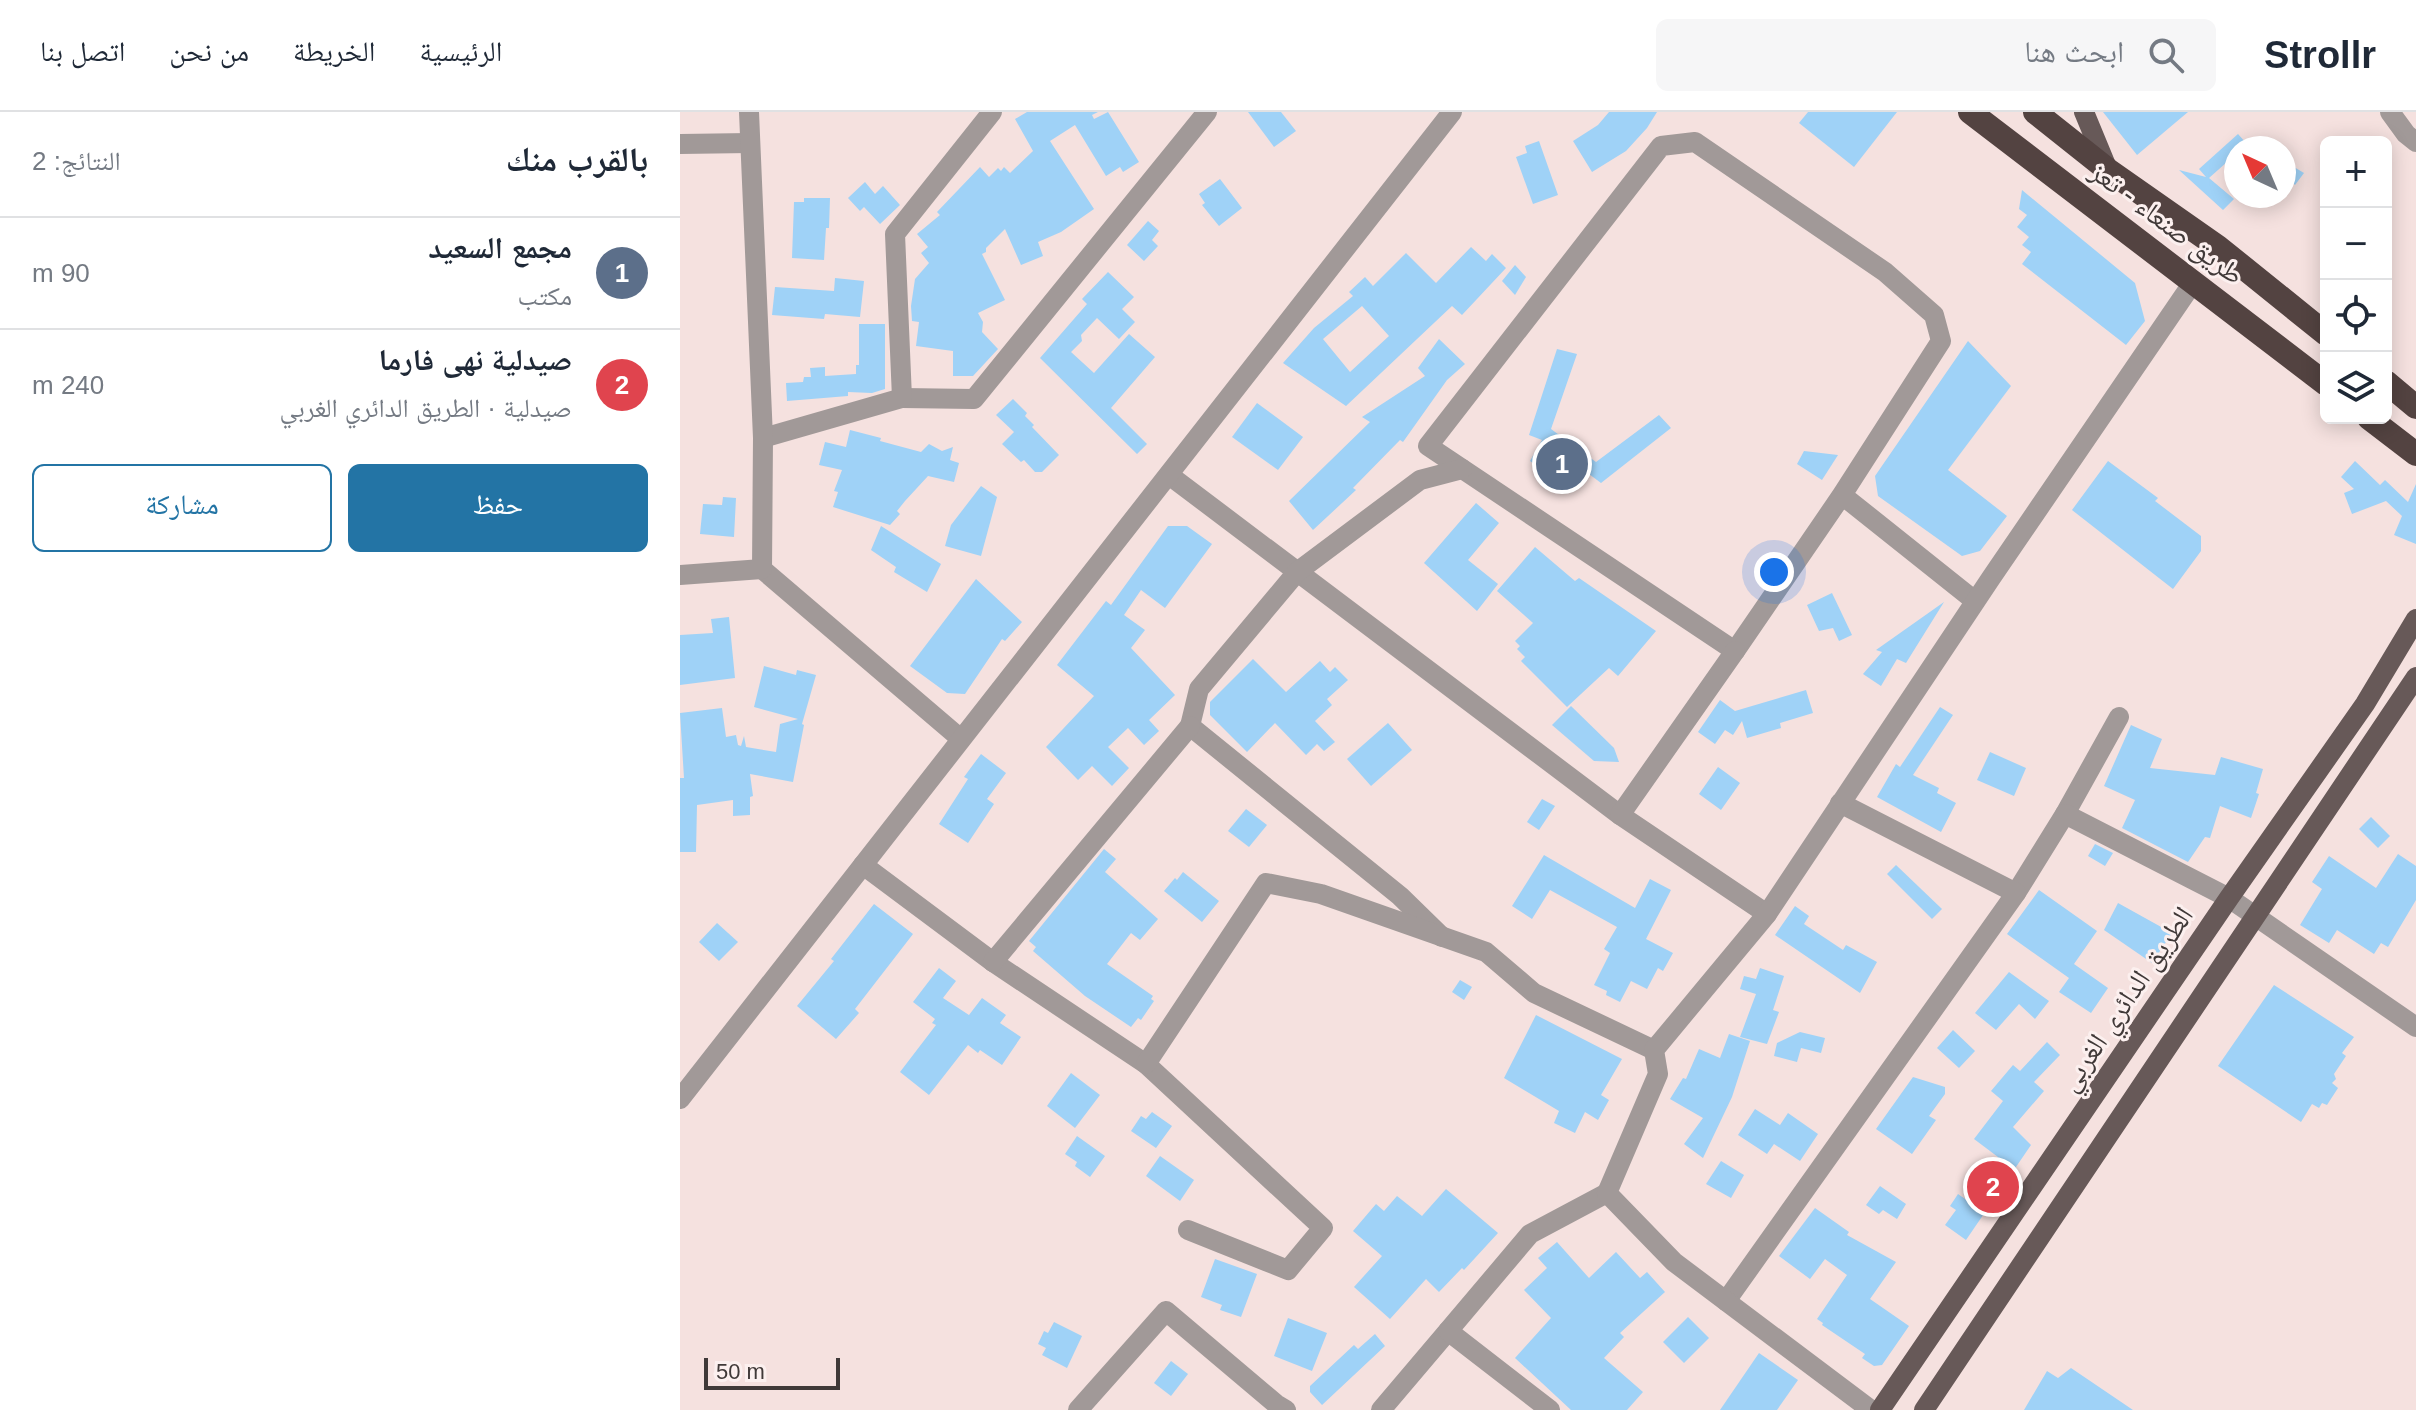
<!DOCTYPE html>
<html lang="ar">
<meta charset="utf-8">
<style>
:root{--surface:#fff;--page:#f6f6f7;--text:#1f2937;--muted:#747a83;--line:#e0e1e3;--accent:#2374a5}
body{margin:0;font-family:Helvetica,"Noto Naskh Arabic",sans-serif;background:var(--page);color:var(--text);direction:rtl}
.controls{position:absolute;right:24px;top:24px;display:grid;overflow:hidden;border-radius:12px;box-shadow:0 4px 20px #0003}
.controls button{width:72px;height:72px;display:grid;place-items:center;padding:0;border:0;border-bottom:2px solid var(--line);background:var(--surface);color:var(--text);font:40px sans-serif}
.compass{position:absolute;left:1544px;top:24px;width:72px;height:72px;border-radius:50%;background:var(--surface);box-shadow:0 4px 20px #0003;rotate:316deg}
.scale{position:absolute;left:24px;bottom:20px;width:136px;box-sizing:border-box;padding-left:8px;border:4px solid #403938;border-top:0;font-size:22px;line-height:28px;white-space:nowrap;color:#403938;-webkit-text-stroke:6px #fcf0ef;paint-order:stroke}
.you{position:absolute;left:1094px;top:460px;width:28px;height:28px;margin:-20px;border:6px solid #fff;border-radius:50%;background:#1a73e8;box-shadow:0 0 0 12px #1a73e833}
.badge{display:grid;place-items:center;width:52px;height:52px;border-radius:50%;background:var(--accent);color:#fff;font-size:26px;font-weight:700}
.pin{position:absolute;translate:-50% -50%;border:4px solid #fff;box-shadow:0 2px 8px #0006}
.list{margin:0;padding:0;list-style:none}
h2{display:flex;justify-content:space-between;align-items:center;height:104px;margin:0;padding:0 32px;font-size:34px}
h2 small{font-size:26px;font-weight:400;color:var(--muted)}
.list li{display:grid;grid-template-columns:52px 1fr auto;gap:24px;align-items:center;box-sizing:border-box;height:112px;padding:0 32px;border-top:2px solid var(--line)}
.list b{display:block;font-size:30px;white-space:nowrap}
.list p{margin:0;font-size:26px;white-space:nowrap;color:var(--muted)}
.list em{font-size:26px;font-style:normal;color:var(--muted)}
.actions{display:flex;gap:16px;padding:24px 32px}
.actions a{flex:1;padding:18px 0;border:2px solid var(--accent);border-radius:12px;text-align:center;font-size:28px;color:var(--accent)}
.actions .main{background:var(--accent);color:#fff}
.icon{flex:none;width:44px;height:44px;fill:none;stroke:currentColor;stroke-width:2;stroke-linecap:round;stroke-linejoin:round}
.map{position:relative;flex:none;width:1736px;height:1298px;overflow:hidden;direction:ltr}
header{display:flex;align-items:center;gap:48px;box-sizing:border-box;height:112px;padding:0 40px;background:var(--surface);border-bottom:2px solid var(--line)}
header strong{font-size:38px}
nav{display:flex;gap:44px;margin-inline-start:auto;font-size:28px}
.search{width:560px;height:72px;background:var(--page);display:flex;align-items:center;gap:20px;box-sizing:border-box;padding:0 28px;border-radius:12px;color:var(--muted);font-size:30px}
main{display:flex}
aside{flex:1;background:var(--surface)}
.map>svg:first-child{display:block}
.building{fill:#9fd2f7;fill-rule:evenodd}
.lines{fill:none;stroke-linecap:round;stroke-linejoin:round}
.minor{stroke:#a19998;stroke-width:20}
.major{stroke:#675958;stroke-width:20}
.highway{stroke:#534341;stroke-width:24}
.labels{text-anchor:middle;dominant-baseline:central;stroke-width:6;stroke-linejoin:round;paint-order:stroke}
.street-label{font-size:28px;fill:#403938;stroke:#fcf0ef}
</style>
<header>
<strong>Strollr</strong>
<div class="search"><svg class="icon" aria-label="search" viewBox="0 0 24 24"><circle cx="10" cy="10" r="6"/><path d="M15 15l6 6"/></svg>ابحث هنا</div>
<nav><a>الرئيسية</a><a>الخريطة</a><a>من نحن</a><a>اتصل بنا</a></nav>
</header>
<main>
<div class="map">
<svg width="1736" height="1298" viewBox="0 0 1736 1298">
<rect width="100%" height="100%" fill="#f5e1df"/>
<!-- building -->
<g class="building">
<path d="M347 0H418L412 3 414 7 428 0 459 50 443 60 440 55 426 64 395 13 370 29 414 97 381 120 358 130 363 144 341 153 325 117 306 136V140L302 142 325 188 298 201 303 210 302 220 318 237 293 264H273V239L236 234 239 210 232 209 231 194 235 167 249 151 241 141 248 135 237 122 260 103 257 100 300 55 309 65 318 56 321 59 324 55 330 61 353 39 335 7Z"/>
<path d="M568 0H601L616 19 594 35Z"/>
<path d="M929 0H977L967 16 946 39 912 60 893 29 918 13Z"/>
<path d="M1128 0H1217L1174 55 1119 11Z"/>
<path d="M1423 0H1508L1457 43Z"/>
<path d="M1558 22 1567 32 1562 36H1556V42L1529 66 1554 87 1543 98 1499 58 1526 65 1519 57Z"/>
<path d="M859 29 878 83 853 92 836 45 847 41 845 34Z"/>
<path d="M1604 49 1624 61 1615 73 1604 63Z"/>
<path d="M540 67 562 96 539 114 522 93 525 91 519 82Z"/>
<path d="M185 70 195 82 203 74 220 93 200 112 184 95 180 99 168 86Z"/>
<path d="M1342 78 1455 171 1465 209 1446 233 1342 152 1351 140 1342 133 1349 125 1337 115 1347 103 1339 97Z"/>
<path d="M124 86H150L149 116H146L144 148 112 146 114 90H124Z"/>
<path d="M468 109 479 119 472 128 478 134 464 149 447 133Z"/>
<path d="M791 135 806 149 812 142 826 156 782 203 772 194 666 294 603 251 634 216 673 184 669 180 685 165 693 174 726 141 756 171ZM682 194 709 224 670 260 643 227Z"/>
<path d="M835 153 846 165 835 183 822 169Z"/>
<path d="M428 160 454 185 442 197 455 210 439 227 417 206 401 223 402 229 391 240 414 261 449 222 475 245 431 296 467 332 457 342 360 246 407 192 402 187Z"/>
<path d="M155 166 184 169 180 205 145 202 144 207 92 203 95 175 154 179Z"/>
<path d="M179 212H205V277L192 281 168 280V284L107 289 106 271 123 270 124 265H131L130 256 145 255V264L176 262V253H179Z"/>
<path d="M759 227 785 252 767 268 723 330 720 328 673 376 676 378 633 418 609 389 690 310 682 305 745 264 738 256Z"/>
<path d="M1288 229 1331 274 1268 358 1327 404 1300 439 1282 444 1198 384 1195 364Z"/>
<path d="M877 237 897 242 871 317 916 350 979 303 991 316 921 371 909 362 891 378 850 349 862 328 849 323Z"/>
<path d="M333 287 347 301 345 304 354 313 352 315 379 343 362 360H355L344 348 341 350 322 332 334 320 316 303Z"/>
<path d="M577 291 623 325 598 358 552 325Z"/>
<path d="M170 318 201 326 200 329 241 340 249 332 262 339 273 335 270 348 279 351 274 370 248 364 225 389 217 399 220 402 210 413 153 395 158 380 154 379 162 358 139 353 145 330 166 335Z"/>
<path d="M1124 339 1158 343 1142 368 1117 352Z"/>
<path d="M1428 349 1478 386 1475 389 1521 424V439L1493 477 1392 398Z"/>
<path d="M1675 349 1700 373 1705 368 1728 390 1736 372V432L1714 423 1722 404 1706 389 1672 402 1664 381 1674 377 1661 365Z"/>
<path d="M301 374 317 385 301 444 265 434 271 413Z"/>
<path d="M43 385 56 386 54 425 20 422 23 392 42 393Z"/>
<path d="M796 391 819 411 788 448 818 472 797 499 744 451Z"/>
<path d="M201 414 261 452 247 480 214 460 216 455 191 438Z"/>
<path d="M488 414H507L532 432 485 496 461 478 444 503 465 518 451 536 495 583 469 608 479 619 464 633 448 616 428 635 449 656 432 674 412 654 398 668 366 635 414 584 377 553 426 489 431 493Z"/>
<path d="M855 435 895 469 899 466 976 519 938 564 929 556 887 595 841 549 845 545 837 537 840 534 835 529 853 511 817 479Z"/>
<path d="M296 467 342 510 325 529 322 527 285 582 267 581 230 554Z"/>
<path d="M1152 481 1172 523 1159 529 1153 516 1139 519 1127 493Z"/>
<path d="M1264 490 1226 551 1217 547 1201 574 1183 562 1202 540 1196 538Z"/>
<path d="M49 505 55 566 0 573V523L33 521 31 507Z"/>
<path d="M573 547 606 580 640 549 650 560 655 555 668 568 647 587 652 593 635 609 655 630 644 639 637 632 626 643 595 611 567 640 530 603V590Z"/>
<path d="M84 554 116 563 117 558 136 563 122 612 124 613 113 670 70 662 73 684 70 685V703L53 704V688L17 693 16 740H0V666H4L0 601 42 596 46 625 56 623 58 633 61 634 64 624 66 635 96 640 100 612 118 607 74 595Z"/>
<path d="M1126 578 1133 601 1100 611 1101 616 1067 626 1062 609 1053 623 1045 618 1035 632 1018 620 1040 588 1055 599Z"/>
<path d="M891 594 934 636 939 650 914 649 872 613Z"/>
<path d="M1260 595 1273 603 1233 663 1259 676 1257 681 1276 691 1261 720 1197 685 1216 652 1220 655Z"/>
<path d="M708 611 732 638 691 674 667 647Z"/>
<path d="M1451 613 1482 627 1470 656 1535 663 1541 645 1583 657 1576 681 1579 682 1571 706 1540 694 1530 726 1525 725 1508 750 1442 716 1455 688 1424 674Z"/>
<path d="M1310 640 1346 656 1334 684 1297 668Z"/>
<path d="M301 642 326 661 307 687 314 692 288 731 259 712 288 667 284 665Z"/>
<path d="M1038 655 1060 671 1041 698 1019 682Z"/>
<path d="M862 687 875 694 859 718 847 710Z"/>
<path d="M566 697 587 713 569 735 548 719Z"/>
<path d="M1691 705 1710 724 1698 736 1679 717Z"/>
<path d="M1415 732 1433 741 1425 754 1408 744Z"/>
<path d="M424 737 436 747 425 760 478 807 460 828 451 821 427 852 473 884 471 887 474 889 461 908 458 906 451 915 405 884 353 839 356 835 349 829Z"/>
<path d="M1718 742 1736 754V788L1708 835 1701 831 1694 842 1657 818 1649 831 1620 813 1642 777 1632 770 1649 744 1696 776Z"/>
<path d="M864 743 955 796 970 767 991 778 966 827 993 841 983 859 978 856 967 877 951 869 940 890 926 883 927 879 914 873 930 841 924 837 937 815 870 778 852 807 832 794Z"/>
<path d="M1216 753 1262 797 1252 807 1207 762Z"/>
<path d="M503 760 539 789 522 810 484 779 495 766 497 768Z"/>
<path d="M1359 778 1417 819 1394 852 1428 876 1411 901 1379 880 1389 866 1327 822Z"/>
<path d="M1438 791 1492 821 1472 851 1424 818Z"/>
<path d="M194 792 233 822 175 897 179 901 156 927 117 894 154 849 151 847Z"/>
<path d="M1115 794 1129 804 1124 812 1163 838 1166 833 1197 850 1180 881 1095 823Z"/>
<path d="M37 811 58 830 39 849 19 830Z"/>
<path d="M259 856 276 869 263 886 289 903 302 886 326 903 320 911 341 925 322 953 300 938 298 941 288 933 249 983 220 960 256 913 252 911 255 907 233 890Z"/>
<path d="M1080 856 1104 864 1093 898 1099 900 1087 932 1060 925 1076 882 1060 877 1064 864 1076 867Z"/>
<path d="M1329 860 1369 889 1355 907 1339 892 1316 918 1295 901Z"/>
<path d="M780 868 792 875 784 888 772 880Z"/>
<path d="M1594 873 1674 925 1662 941 1666 944 1654 962 1656 967 1652 971 1658 976 1647 993 1642 991 1639 996 1632 992 1621 1010 1538 954Z"/>
<path d="M856 903 942 947 921 983 929 988 918 1008 905 1000 895 1021 874 1011 879 999 824 966Z"/>
<path d="M1273 918 1295 939 1279 956 1257 936Z"/>
<path d="M1120 920 1145 926 1141 941 1121 936 1117 950 1094 944 1097 931Z"/>
<path d="M1049 922 1070 929 1052 985 1023 1046 1004 1032 1023 1006 990 987 1003 966 1006 967 1019 937 1040 946Z"/>
<path d="M1367 930 1380 943 1354 970 1364 979 1333 1015 1351 1033 1286 1128 1265 1113 1276 1098 1270 1094 1278 1082 1288 1089 1318 1045 1294 1027 1323 989 1311 979 1333 953 1340 959Z"/>
<path d="M391 961 420 983 395 1016 367 994Z"/>
<path d="M1233 965 1265 975V982L1249 1004 1256 1008 1232 1042 1196 1017Z"/>
<path d="M1075 997 1100 1013 1108 1001 1138 1022 1120 1049 1094 1032 1087 1042 1058 1023Z"/>
<path d="M472 1000 492 1014 476 1036 451 1019 461 1004 466 1007Z"/>
<path d="M397 1024 425 1044 410 1065 395 1054 397 1050 385 1042Z"/>
<path d="M480 1044 514 1068 500 1089 466 1064Z"/>
<path d="M1041 1049 1064 1063 1051 1086 1026 1072Z"/>
<path d="M1200 1074 1226 1092 1217 1107 1203 1098 1199 1102 1186 1093Z"/>
<path d="M766 1077 818 1121 784 1158 782 1156 759 1180 746 1167 710 1207 674 1175 702 1144 673 1119 696 1092 704 1099 717 1084 742 1104Z"/>
<path d="M1135 1096 1169 1120 1167 1123 1216 1150 1190 1187 1229 1214 1202 1253 1194 1254 1182 1246 1185 1242 1142 1213 1143 1211 1137 1207 1167 1163 1145 1147 1130 1167 1099 1144Z"/>
<path d="M877 1130 909 1166 936 1140 960 1166 967 1160 985 1180 940 1221 944 1225 924 1246 963 1280 947 1298H891L835 1246 871 1206 844 1178 867 1156 858 1146Z"/>
<path d="M535 1147 577 1162 561 1205 540 1198 542 1193 521 1185Z"/>
<path d="M1008 1205 1029 1226 1004 1251 983 1230Z"/>
<path d="M608 1206 647 1221 632 1259 594 1244Z"/>
<path d="M374 1210 402 1224 387 1256 362 1243 366 1236 358 1232 364 1219 368 1221Z"/>
<path d="M695 1222 705 1234 642 1293 630 1280V1274L674 1233 678 1237Z"/>
<path d="M1079 1241 1118 1268 1097 1298H1040Z"/>
<path d="M491 1249 508 1262 491 1284 474 1271Z"/>
<path d="M1391 1256 1453 1298H1344L1367 1259 1378 1266Z"/>
</g>
<g class="lines">
<!-- minor -->
<g class="minor">
<path d="M1710 0 1726 22 1736 30"/>
<path d="M0 32 70 31"/>
<path d="M222 286 294 287 527 0"/>
<path d="M83 326 222 286 215 122 312 0"/>
<path d="M489 363 940 703"/>
<path d="M1162 383 1055 539 748 334 981 34 1015 30 1205 160 1254 203 1261 229 1162 383 1295 489"/>
<path d="M82 457 281 627"/>
<path d="M0 463 82 457 83 326 69 0"/>
<path d="M1055 539 940 703 1087 802"/>
<path d="M1385 702 1439 605"/>
<path d="M183 753 313 850 466 952 643 1116 608 1158 508 1118"/>
<path d="M1336 781 1385 702 1549 786 1736 915"/>
<path d="M762 825 720 784 510 614 519 577 617 460 740 368 782 357"/>
<path d="M313 850 510 614"/>
<path d="M466 952 586 771 641 782 806 840 854 881 974 938"/>
<path d="M0 987 772 0"/>
<path d="M1046 1189 1336 781 1160 691"/>
<path d="M398 1298 486 1199 596 1292 606 1298"/>
<path d="M701 1298 768 1219"/>
<path d="M870 1298 768 1219 850 1122 927 1081"/>
<path d="M1191 1298 994 1150 927 1081 978 962 974 938 1087 802 1311 466 1514 169"/>
</g>
<!-- major -->
<g class="major">
<path d="M1404 0 1428 58"/>
<path d="M1200 1298 1549 786 1685 592 1736 507"/>
<path d="M1244 1298 1736 565"/>
</g>
<!-- highway -->
<g class="highway">
<path d="M1290 0 1646 272"/>
<path d="M1355 0 1428 58 1538 135 1646 222"/>
<path d="M1706 270 1736 295"/>
<path d="M1689 306 1736 342"/>
</g>
</g>
<g class="labels">
<!-- street labels -->
<g class="street-label">
<text transform="translate(1487 111) rotate(37)">طريق صنعاء - تعز</text>
<text transform="translate(1446 887) rotate(-56)">الطريق الدائري الغربي</text>
</g>
</g>
</svg>
<div class="controls">
<button>+</button>
<button>−</button>
<button><svg class="icon" aria-label="locate" viewBox="0 0 24 24"><circle cx="12" cy="12" r="6"/><path d="M12 2v4M12 18v4M2 12h4M18 12h4"/></svg></button>
<button><svg class="icon" aria-label="layers" viewBox="0 0 24 24"><path d="M12 4l9 5-9 5-9-5zM3 14l9 5 9-5"/></svg></button>
</div>
<svg class="compass" viewBox="-18 -18 36 36"><path d="M0-13l5 13h-10z" fill="#e53935"/><path d="M0 13l5-13h-10z" fill="#747a83"/></svg>
<div class="scale">50 m</div>
<div class="you"></div>
<div class="pin badge" style="left:882px;top:352px;background:#5c6f8a">1</div>
<div class="pin badge" style="left:1313px;top:1075px;background:#e0444e">2</div>
</div>
<aside>
<h2>بالقرب منك<small>النتائج: 2</small></h2>
<ul class="list">
<li><span class="badge" style="background:#5c6f8a">1</span><div><b>مجمع السعيد</b><p>مكتب</p></div><em>90 m</em></li>
<li><span class="badge" style="background:#e0444e">2</span><div><b>صيدلية نهى فارما</b><p>صيدلية · الطريق الدائري الغربي</p></div><em>240 m</em></li>
</ul>
<div class="actions"><a class="main">حفظ</a><a>مشاركة</a></div>
</aside>
</main>
